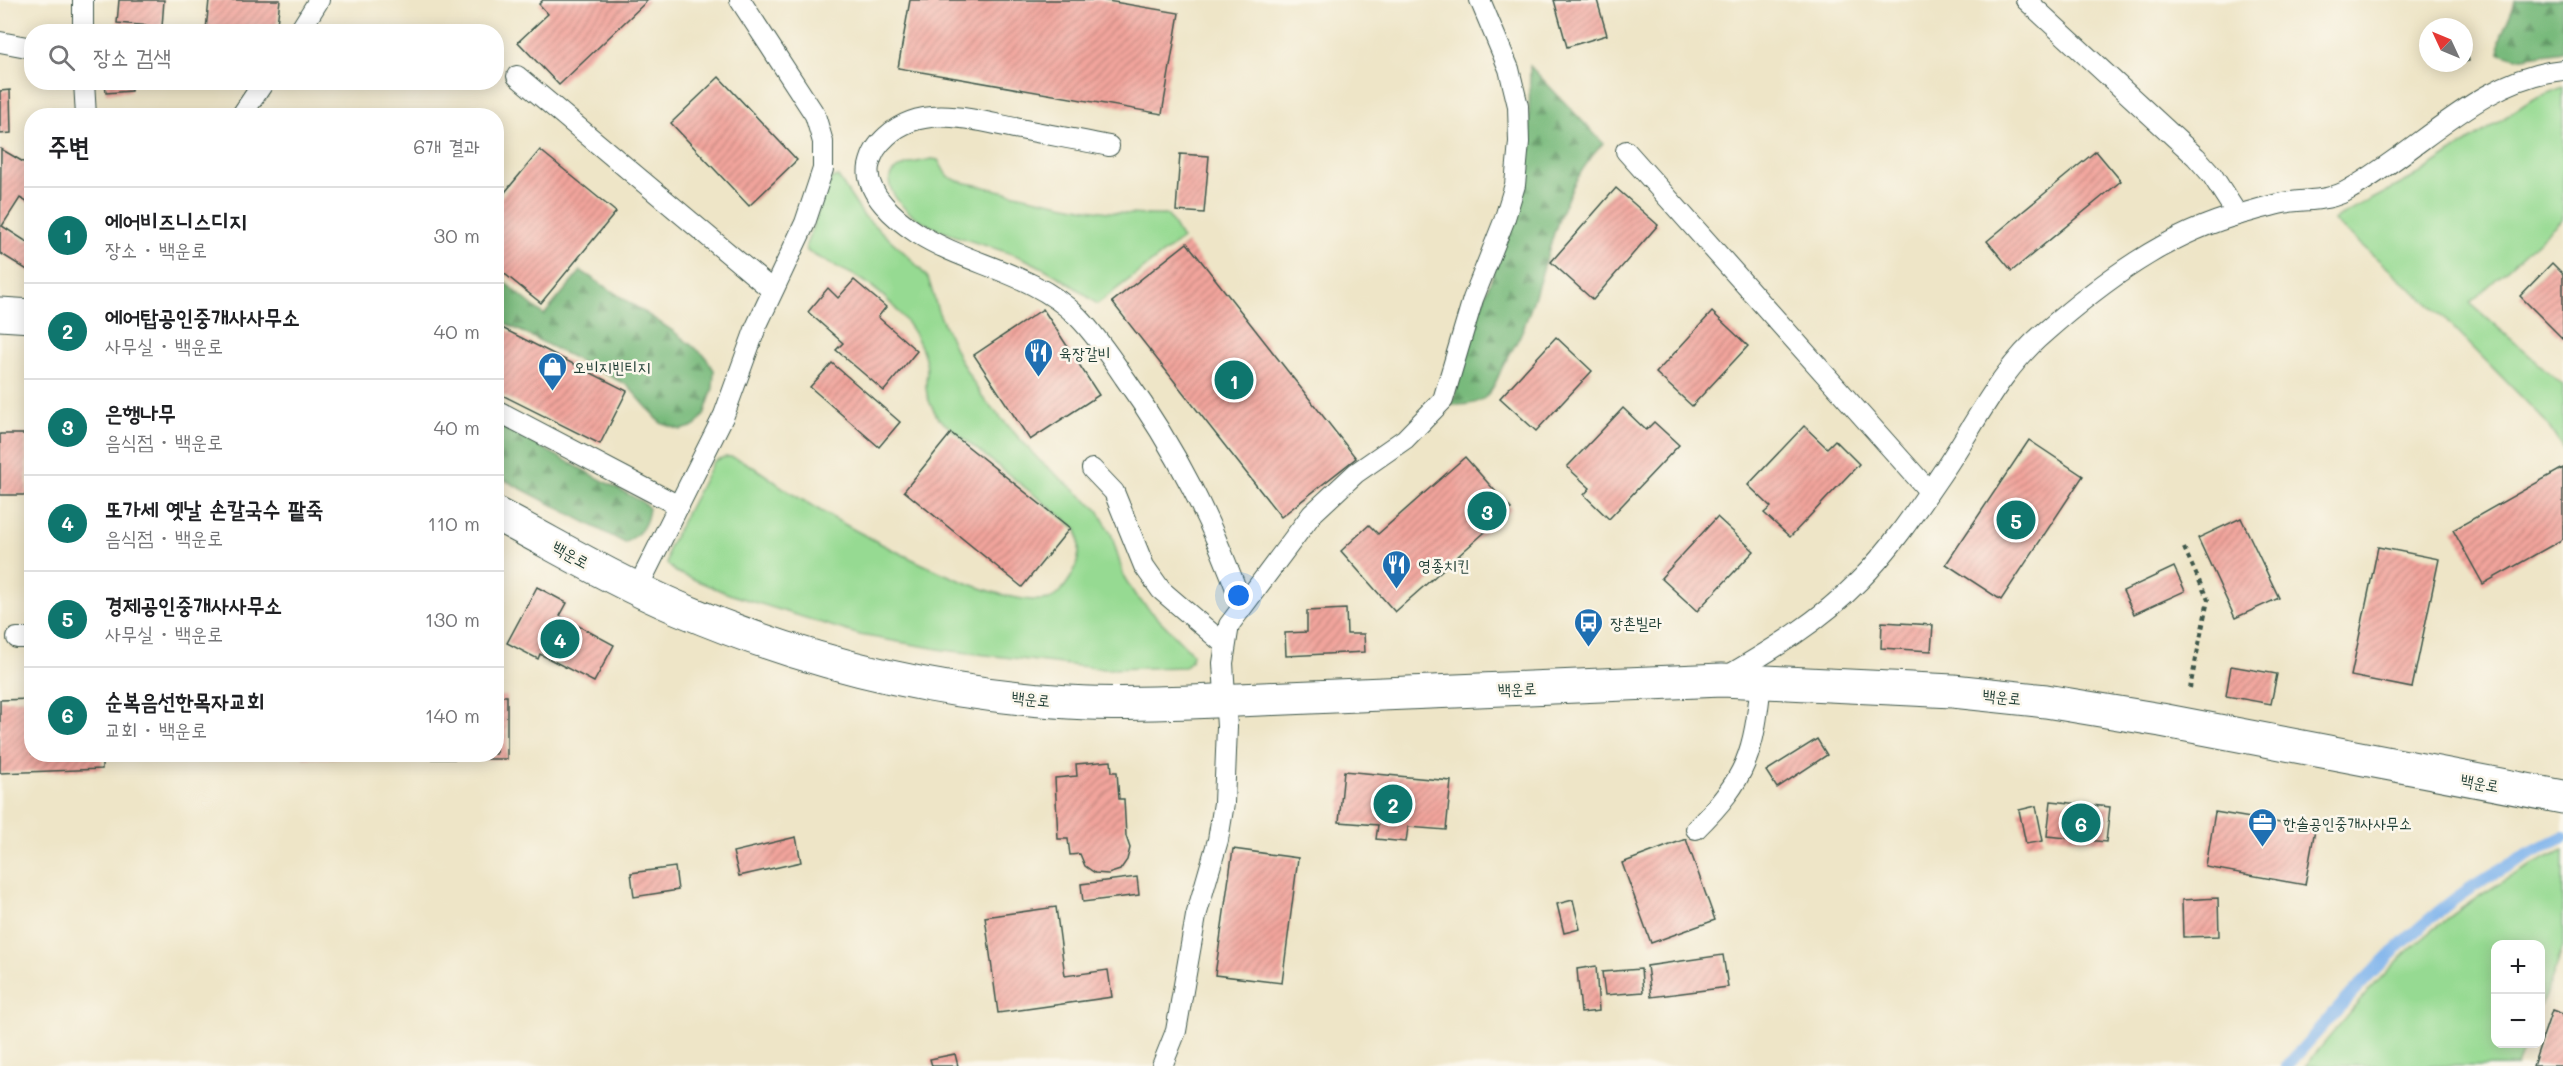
<!DOCTYPE html>
<html lang="ko">
<meta charset="utf-8">
<style>
:root{--surface:#fff;--page:#f6f6f6;--text:#202124;--muted:#757577;--line:#e0e0e0;--accent:#0f766e}
body{margin:0;font-family:Mali,"Poor Story",sans-serif;background:var(--page);color:var(--text)}
.controls{position:absolute;right:18px;bottom:18px;display:grid;overflow:hidden;border-radius:12px;box-shadow:0 3px 15px #0003}
.controls button{width:54px;height:54px;display:grid;place-items:center;padding:0;border:0;border-bottom:2px solid var(--line);background:var(--surface);color:var(--text);font:30px sans-serif}
.compass{position:absolute;left:2419px;top:18px;width:54px;height:54px;border-radius:50%;background:var(--surface);box-shadow:0 3px 15px #0003;rotate:314deg}
.you{position:absolute;left:1239px;top:596px;width:21px;height:21px;margin:-15px;border:4px solid #fff;border-radius:50%;background:#1a73e8;box-shadow:0 0 0 9px #1a73e833}
.badge{display:grid;place-items:center;width:39px;height:39px;border-radius:50%;background:var(--accent);color:#fff;font-size:20px;font-weight:700}
.pin{position:absolute;translate:-50% -50%;border:3px solid #fff;box-shadow:0 2px 6px #0006}
.list{margin:0;padding:0;list-style:none}
h2{display:flex;justify-content:space-between;align-items:center;height:78px;margin:0;padding:0 24px;font-size:26px}
h2 small{font-size:20px;font-weight:400;color:var(--muted)}
.list li{display:grid;grid-template-columns:39px 1fr auto;gap:18px;align-items:center;box-sizing:border-box;height:96px;padding:0 24px;border-top:2px solid var(--line)}
.list b{display:block;font-size:22px;white-space:nowrap}
.list p{margin:0;font-size:20px;white-space:nowrap;color:var(--muted)}
.list em{font-size:20px;font-style:normal;color:var(--muted)}
.icon{flex:none;width:33px;height:33px;fill:none;stroke:currentColor;stroke-width:2;stroke-linecap:round;stroke-linejoin:round}
.map{position:relative;flex:none;width:2563px;height:1066px;overflow:hidden}
.search{position:absolute;background:var(--surface);box-shadow:0 3px 15px #0003;left:24px;top:24px;width:480px;height:66px;display:flex;align-items:center;gap:15px;box-sizing:border-box;padding:0 21px;border-radius:24px;color:var(--muted);font-size:22px}
.panel{position:absolute;background:var(--surface);box-shadow:0 3px 15px #0003;left:24px;top:108px;width:480px;height:654px;border-radius:24px}
.map>svg:first-child{display:block}
.green{fill:#96da92;stroke:#5a8c63;stroke-width:1.5}
.forest{fill:url(#forest-firs);stroke:#4c7c58;stroke-width:1.5}
.lines{fill:none;stroke-linecap:round;stroke-linejoin:round}
.stream{stroke:#7eb3ec;stroke-width:12}
.building{fill:url(#building-hatch)}
.service-casing{stroke:#3e564a;stroke-width:22}
.tertiary-casing{stroke:#3e564a;stroke-width:35}
.path{stroke:#3e564a;stroke-width:4;stroke-dasharray:4.5 4.5;stroke-linecap:butt}
.service{stroke:#fff;stroke-width:20}
.tertiary{stroke:#fff;stroke-width:33}
.labels{text-anchor:middle;dominant-baseline:central;stroke-width:5;stroke-linejoin:round;paint-order:stroke}
.poi-label{font-size:16px;fill:#1f3d34;stroke:#fbf7ec;text-anchor:start}
.street-label{font-size:16px;fill:#1f3d34;stroke:#fbf7ec}
</style>
<div class="map">
<svg width="2563" height="1066" viewBox="0 0 2563 1066">
<defs>
<pattern id="forest-firs" width="22" height="20" patternUnits="userSpaceOnUse" patternTransform="scale(1.5)"><rect width="22" height="20" fill="#78ba7c"/><path d="M5 1l3.5 6h-7zM16 11l3.5 6h-7z" fill="#629866"/></pattern>
<pattern id="building-hatch" width="6" height="6" patternUnits="userSpaceOnUse" patternTransform="scale(1.5)"><rect width="6" height="6" fill="#f2a49c"/><path d="M-1 1l2-2M0 6l6-6M5 7l2-2" fill="none" stroke="#c38780"/></pattern>
</defs>
<rect width="100%" height="100%" fill="#fbf7ec"/>
<filter id="ink" filterUnits="userSpaceOnUse"><feTurbulence type="fractalNoise" baseFrequency=".0167" numOctaves="2"/><feDisplacementMap in="SourceGraphic" scale="12" xChannelSelector="R" yChannelSelector="G"/><feConvolveMatrix kernelMatrix="1 2 1 2 8 2 1 2 1" color-interpolation-filters="sRGB"/></filter>
<filter id="wash" filterUnits="userSpaceOnUse"><feTurbulence type="fractalNoise" baseFrequency=".008" numOctaves="4" result="noise"/><feDisplacementMap in="SourceGraphic" scale="24" xChannelSelector="R" yChannelSelector="G"/><feGaussianBlur stdDeviation="1.35" result="paint"/><feColorMatrix in="noise" values="0 0 0 0 0 0 0 0 0 0 0 0 0 0 0 0 0 1.4 0 .05"/><feComposite in="paint" operator="in"/></filter>
<g filter="url(#wash)">
<rect width="100%" height="100%" fill="#eee5c7"/>
<!-- green -->
<g class="green">
<path d="M2563 87V218L2470 303 2563 385V449L2545 421 2440 314 2333 220 2416 176 2533 99Z"/>
<path d="M932 159 938 160 947 176 958 181C1027 196 1098 217 1168 215L1182 239 1097 304C1075 286 1053 272 1027 260 987 241 911 235 891 189 881 165 916 163 932 159Z"/>
<path d="M833 177H838L863 215 909 257 928 278 938 311 959 358 982 397 1039 460 1098 510 1112 536 1124 577 1135 595 1192 653 1191 661 1185 667 1104 669 944 650 860 635 729 594 676 572 667 564 668 549 713 462C719 459 724 456 731 457 748 460 778 485 794 495 843 525 995 611 1049 599 1059 596 1066 585 1071 577 1080 560 1081 547 1077 529L939 419C932 408 926 398 926 385 926 377 928 369 926 362 919 330 888 296 861 279 843 269 824 262 807 251L806 245 829 181Z"/>
<path d="M2563 850V948L2541 1006 2540 944H2496V1044H2526L2517 1066H2305C2339 1026 2373 982 2413 947 2457 908 2510 874 2563 850Z"/>
</g>
<!-- forest -->
<g class="forest">
<path d="M2515 0H2563V51L2517 58 2500 53C2497 31 2512 21 2515 0Z"/>
<path d="M1530 66 1603 143C1552 198 1550 266 1522 331 1517 343 1510 353 1504 364 1498 375 1494 391 1483 399 1474 405 1462 405 1452 405L1476 319 1520 203 1528 169Z"/>
<path d="M581 271 673 331 704 355 714 370 713 388 704 415 695 426 681 430 661 423 627 385 499 320 497 323V276L544 315Z"/>
<path d="M496 423 641 501 649 508C647 526 640 534 625 543L497 476Z"/>
</g>
<g class="lines">
<!-- stream -->
<path class="stream" d="M2287 1066C2339 1007 2392 946 2456 898 2489 874 2526 855 2563 837"/>
</g>
<g id="blocks">
<!-- building -->
<g class="building">
<path d="M119 0H164L162 27 117 23Z"/>
<path d="M209 0H280L276 32 206 30Z"/>
<path d="M543 0H648L559 85 518 42 548 14 539 4Z"/>
<path d="M910 0H1102L1179 13 1162 114 898 68Z"/>
<path d="M1554 0H1597L1607 35 1567 47Z"/>
<path d="M2464 36 2469 61 2464 62Z"/>
<path d="M719 77 797 160 749 206 671 123Z"/>
<path d="M105 82H131V91L106 93Z"/>
<path d="M10 90 11 133 0 134V91Z"/>
<path d="M1 149 32 167V205L20 198 2 226 27 242 32 235V273L0 253Z"/>
<path d="M540 150 616 212 541 303 496 267V203Z"/>
<path d="M2096 151 2121 181 2012 271 1987 241Z"/>
<path d="M1180 154 1209 156 1204 213 1176 211Z"/>
<path d="M1616 188 1658 225 1593 300 1551 262Z"/>
<path d="M1187 243 1356 458 1281 517 1112 302Z"/>
<path d="M2552 263 2563 274V339L2520 296Z"/>
<path d="M854 280 886 307 878 317 917 351 884 391 836 350 843 343 808 312 828 288 838 298Z"/>
<path d="M1043 309 1099 395 1030 440 974 355Z"/>
<path d="M1712 312 1748 346 1692 406 1656 373Z"/>
<path d="M502 328 627 391 600 444 496 392V340Z"/>
<path d="M1556 337 1592 371 1536 431 1500 398Z"/>
<path d="M832 363 900 422 879 447 810 387Z"/>
<path d="M1623 408 1646 430 1654 422 1679 445 1609 519 1584 495 1590 488 1567 467Z"/>
<path d="M1804 426 1827 448 1835 440 1859 464 1790 537 1764 513 1771 507 1748 485Z"/>
<path d="M951 433 1070 528 1022 587 904 491Z"/>
<path d="M0 434H26L27 495H0Z"/>
<path d="M2029 440 2083 476 2001 600 1946 564Z"/>
<path d="M1465 457 1511 509 1395 612 1341 551 1369 525 1378 534Z"/>
<path d="M2563 468V539L2483 584 2453 530Z"/>
<path d="M1717 517 1754 551 1697 611 1661 578Z"/>
<path d="M2241 518 2279 598 2235 618 2198 538Z"/>
<path d="M2378 547 2439 559 2412 688 2351 676Z"/>
<path d="M2174 567 2185 591 2134 614 2123 591Z"/>
<path d="M537 587 567 603 560 616 614 645 594 682 540 654 538 659 507 643Z"/>
<path d="M1346 609 1347 634H1364L1365 652 1286 656 1285 633 1307 632V611Z"/>
<path d="M1882 622 1933 625 1931 651 1881 648Z"/>
<path d="M2231 666 2277 674 2271 704 2226 696Z"/>
<path d="M496 696H507V759H419V754H496Z"/>
<path d="M32 699V754H102V769L0 773V700Z"/>
<path d="M1817 739 1827 755 1777 788 1766 771Z"/>
<rect x="158" y="754" width="88" height="4"/>
<rect x="303" y="754" width="88" height="4"/>
<path d="M1111 761 1112 772H1117L1119 799H1124L1126 836 1130 848 1127 860 1120 870 1108 874 1095 873 1085 866 1080 854 1070 855 1068 839H1058L1055 778 1077 776 1076 764Z"/>
<path d="M1344 771 1451 781 1446 830 1408 827 1406 842 1376 839 1378 825 1339 822Z"/>
<path d="M2051 801 2110 807 2106 842 2047 836Z"/>
<path d="M2036 806 2043 841 2026 844 2019 810Z"/>
<path d="M2215 812 2315 829 2305 885 2206 867Z"/>
<path d="M796 837 801 862 739 876 733 852Z"/>
<path d="M1686 839 1715 920 1651 943 1622 863Z"/>
<path d="M1233 849 1298 858 1282 983 1215 975Z"/>
<path d="M675 867 678 890 634 897 631 873Z"/>
<path d="M1137 877 1139 895 1083 902 1081 884Z"/>
<path d="M2218 898 2219 936 2183 937 2182 900Z"/>
<path d="M1573 900 1580 929 1564 933 1557 904Z"/>
<path d="M1056 907 1065 976 1108 970 1112 997 998 1013 985 917Z"/>
<path d="M1723 955 1728 987 1651 997 1647 966Z"/>
<path d="M1596 966 1599 1011 1581 1013 1577 969Z"/>
<path d="M1641 969 1643 992 1605 995 1602 972Z"/>
<path d="M2552 1010 2563 1014V1066H2533Z"/>
<path d="M955 1054 958 1066H932L930 1059Z"/>
</g>
</g>
</g>
<g filter="url(#ink)">
<use href="#blocks" fill-opacity="0" stroke="#3e564a" stroke-width="1.5"/>
<g class="lines">
<defs>
<g id="service">
<path d="M83 0V32"/>
<path d="M2026 0 2196 157 2212 175 2237 214"/>
<path d="M299 32 319 0"/>
<path d="M0 42 32 48"/>
<path d="M517 76 772 290"/>
<path d="M84 82 86 116"/>
<path d="M241 116 264 82"/>
<path d="M1109 146C1080 140 1050 135 1020 129 977 121 923 102 887 136 877 145 872 153 869 166 864 193 897 220 917 233 967 265 1033 272 1077 316 1095 334 1110 356 1124 377 1176 449 1212 521 1242 605"/>
<path d="M1626 151 1929 491"/>
<path d="M496 410 679 506"/>
<path d="M1092 469 1114 492 1144 566 1161 590 1224 644"/>
<path d="M637 589 724 415 756 327 805 223 823 169V142L815 115 740 0"/>
<path d="M17 638H32"/>
<path d="M1724 678C1772 650 1820 621 1859 581 1891 549 1918 508 1944 470 1976 423 2000 370 2045 332 2101 283 2167 233 2241 214 2255 210 2269 206 2283 203 2306 199 2329 202 2350 189 2419 151 2482 77 2563 70"/>
<path d="M1696 829C1747 779 1754 752 1761 682"/>
<path d="M1162 1066 1176 1031 1196 916 1218 840 1224 803 1227 727 1223 663 1229 625 1312 514 1356 473 1405 439 1443 400 1473 299 1504 221 1515 185 1519 142 1518 106 1509 69 1480 0"/>
</g>
<g id="tertiary">
<path d="M0 314 32 316"/>
<path d="M496 514C557 546 615 581 678 608 797 659 926 692 1055 701 1100 705 1146 703 1191 702L1722 680 1953 691 2046 701 2161 720 2563 797"/>
</g>
</defs>
<!-- service casing -->
<use href="#service" class="service-casing"/>
<!-- tertiary casing -->
<use href="#tertiary" class="tertiary-casing"/>
<!-- path -->
<path class="path" d="M2184 548 2208 600 2190 688"/>
<!-- service -->
<use href="#service" class="service"/>
<!-- tertiary -->
<use href="#tertiary" class="tertiary"/>
</g>
</g>
<!-- icons -->
<defs>
<symbol id="restaurant-pin" viewBox="-11 -11 22 30"><path d="M0 17L-7.5 6A9.5 9.5 0 1 1 7.5 6Z" fill="#1f6fb2" stroke="#fbf7ec"/><path d="M-5-6h1v4h1v-4h1v4h1v-4h1v5L-1.5 .5V6h-2V.5L-5-1ZM5-6V6H3V1.5H1.5Q1.5-4 5-6Z" fill="#fff"/></symbol>
<symbol id="shop-pin" viewBox="-11 -11 22 30"><path d="M0 17L-7.5 6A9.5 9.5 0 1 1 7.5 6Z" fill="#1f6fb2" stroke="#fbf7ec"/><path d="M-5-2.5h2.3a2.7 3.5 0 0 1 5.4 0H5L5.5 6h-11ZM-1.5-2.5h3a1.5 2.3 0 0 0-3 0Z" fill="#fff"/></symbol>
<symbol id="bus-pin" viewBox="-11 -11 22 30"><path d="M0 17L-7.5 6A9.5 9.5 0 1 1 7.5 6Z" fill="#1f6fb2" stroke="#fbf7ec"/><path d="M-5-6H5V4H4V6H2V4H-2V6H-4V4H-5ZM-3.5-4V0h7V-4ZM-3.5 1.2v1.5H-2V1.2ZM2 1.2v1.5H3.5V1.2Z" fill="#fff"/></symbol>
<symbol id="office-pin" viewBox="-11 -11 22 30"><path d="M0 17L-7.5 6A9.5 9.5 0 1 1 7.5 6Z" fill="#1f6fb2" stroke="#fbf7ec"/><path d="M-6-3h4V-5.5h4V-3h4V5H-6ZM-1-4.5V-3h2v-1.5ZM-6 0V1H6V0Z" fill="#fff"/></symbol>
</defs>
<g fill-rule="evenodd">
<use href="#restaurant-pin" x="1022" y="336" width="33" height="45"/>
<use href="#shop-pin" x="536" y="350" width="33" height="45"/>
<use href="#restaurant-pin" x="1380" y="548" width="33" height="45"/>
<use href="#bus-pin" x="1572" y="606" width="33" height="45"/>
<use href="#office-pin" x="2246" y="806" width="33" height="45"/>
</g>
<g class="labels">
<!-- poi labels -->
<g class="poi-label">
<text x="1059" y="352">육장갈비</text>
<text x="573" y="366">오비지빈티지</text>
<text x="1418" y="564">영종치킨</text>
<text x="1610" y="622">장촌빌라</text>
<text x="2283" y="822">한솔공인중개사사무소</text>
</g>
<!-- street labels -->
<g class="street-label">
<text transform="translate(571 554) rotate(29)">백운로</text>
<text transform="translate(1517 688) rotate(-2)">백운로</text>
<text transform="translate(2002 696) rotate(6)">백운로</text>
<text transform="translate(1031 698) rotate(6)">백운로</text>
<text transform="translate(2480 782) rotate(11)">백운로</text>
</g>
</g>
</svg>
<div class="controls">
<button>+</button>
<button>−</button>
</div>
<svg class="compass" viewBox="-18 -18 36 36"><path d="M0-13l5 13h-10z" fill="#e53935"/><path d="M0 13l5-13h-10z" fill="#757577"/></svg>
<div class="you"></div>
<div class="pin badge" style="left:1234px;top:380px">1</div>
<div class="pin badge" style="left:1393px;top:804px">2</div>
<div class="pin badge" style="left:1487px;top:511px">3</div>
<div class="pin badge" style="left:560px;top:639px">4</div>
<div class="pin badge" style="left:2016px;top:520px">5</div>
<div class="pin badge" style="left:2081px;top:823px">6</div>
<div class="search"><svg class="icon" aria-label="search" viewBox="0 0 24 24"><circle cx="10" cy="10" r="6"/><path d="M15 15l6 6"/></svg>장소 검색</div>
<section class="panel">
<h2>주변<small>6개 결과</small></h2>
<ul class="list">
<li><span class="badge">1</span><div><b>에어비즈니스디지</b><p>장소 · 백운로</p></div><em>30 m</em></li>
<li><span class="badge">2</span><div><b>에어탑공인중개사사무소</b><p>사무실 · 백운로</p></div><em>40 m</em></li>
<li><span class="badge">3</span><div><b>은행나무</b><p>음식점 · 백운로</p></div><em>40 m</em></li>
<li><span class="badge">4</span><div><b>또가세 옛날 손칼국수 팥죽</b><p>음식점 · 백운로</p></div><em>110 m</em></li>
<li><span class="badge">5</span><div><b>경제공인중개사사무소</b><p>사무실 · 백운로</p></div><em>130 m</em></li>
<li><span class="badge">6</span><div><b>순복음선한목자교회</b><p>교회 · 백운로</p></div><em>140 m</em></li>
</ul>
</section>
</div>
